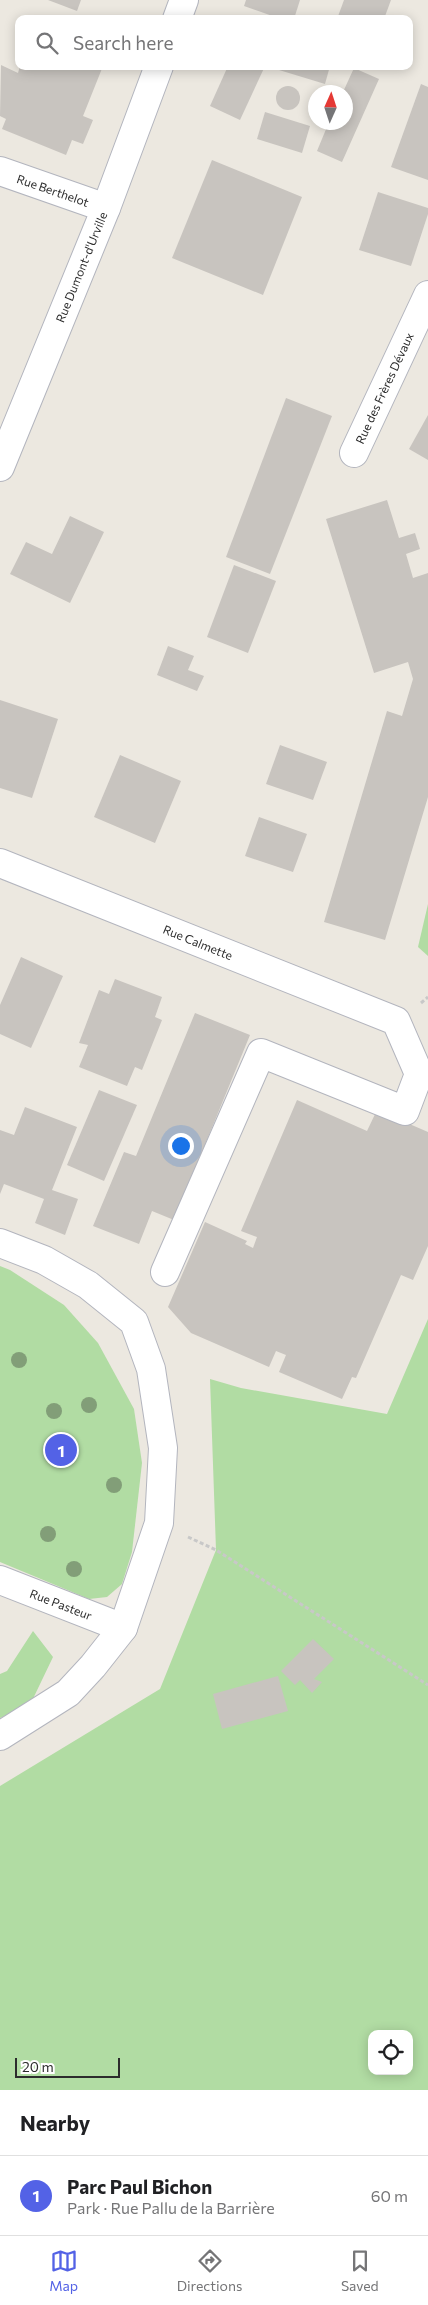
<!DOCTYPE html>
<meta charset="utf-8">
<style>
:root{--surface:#fff;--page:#f6f6f6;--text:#202124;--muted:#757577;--line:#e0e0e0;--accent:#5362e6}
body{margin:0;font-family:Commissioner,sans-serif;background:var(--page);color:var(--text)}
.controls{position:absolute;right:15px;bottom:15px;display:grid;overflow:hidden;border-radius:10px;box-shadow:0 2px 12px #0003}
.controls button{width:45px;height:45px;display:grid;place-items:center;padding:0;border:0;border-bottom:1px solid var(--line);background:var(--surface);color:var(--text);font:25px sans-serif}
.compass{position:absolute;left:308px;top:85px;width:45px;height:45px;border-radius:50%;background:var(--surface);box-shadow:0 2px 12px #0003;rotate:3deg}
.scale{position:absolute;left:15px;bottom:12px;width:105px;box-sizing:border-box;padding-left:5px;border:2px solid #2c2c2c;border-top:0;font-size:14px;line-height:18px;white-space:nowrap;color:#2c2c2c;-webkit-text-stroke:4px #fff;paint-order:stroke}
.you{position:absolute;left:180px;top:1145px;width:18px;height:18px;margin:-12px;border:4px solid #fff;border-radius:50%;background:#1a73e8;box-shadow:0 0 0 8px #1a73e833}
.badge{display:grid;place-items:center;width:32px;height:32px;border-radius:50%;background:var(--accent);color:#fff;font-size:16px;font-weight:700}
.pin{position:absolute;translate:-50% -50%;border:2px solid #fff;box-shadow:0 1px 5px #0006}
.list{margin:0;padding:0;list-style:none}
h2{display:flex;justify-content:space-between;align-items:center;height:65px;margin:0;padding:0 20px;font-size:21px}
h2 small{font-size:16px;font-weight:400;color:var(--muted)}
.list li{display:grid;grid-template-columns:32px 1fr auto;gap:15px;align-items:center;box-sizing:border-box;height:80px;padding:0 20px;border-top:1px solid var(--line)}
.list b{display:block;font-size:19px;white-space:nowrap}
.list p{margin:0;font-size:16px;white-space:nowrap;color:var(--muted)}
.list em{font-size:16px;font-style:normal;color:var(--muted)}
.icon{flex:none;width:28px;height:28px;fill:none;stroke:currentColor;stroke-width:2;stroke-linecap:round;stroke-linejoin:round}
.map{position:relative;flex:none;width:428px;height:2090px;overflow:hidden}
.search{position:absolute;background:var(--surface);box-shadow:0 2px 12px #0003;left:15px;right:15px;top:15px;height:55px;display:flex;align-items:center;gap:12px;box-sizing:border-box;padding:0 18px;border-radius:10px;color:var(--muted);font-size:19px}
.sheet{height:145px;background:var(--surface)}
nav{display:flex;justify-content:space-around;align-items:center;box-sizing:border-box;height:70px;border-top:1px solid var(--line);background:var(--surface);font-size:14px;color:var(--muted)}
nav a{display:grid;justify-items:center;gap:2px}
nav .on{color:var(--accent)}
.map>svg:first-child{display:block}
.green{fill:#b1dca3;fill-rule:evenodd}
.building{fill:#c8c4bf}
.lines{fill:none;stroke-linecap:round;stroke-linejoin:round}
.minor-casing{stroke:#b3b5be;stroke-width:30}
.path{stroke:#c8c8c8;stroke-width:3;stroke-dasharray:4 2.5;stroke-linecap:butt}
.minor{stroke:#fff;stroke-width:28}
.tree{fill:#829e78}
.labels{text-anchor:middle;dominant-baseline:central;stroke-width:4;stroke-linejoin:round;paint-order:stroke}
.street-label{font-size:12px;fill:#2c2c2c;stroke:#fff}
</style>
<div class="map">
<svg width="428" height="2090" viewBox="0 0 428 2090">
<rect width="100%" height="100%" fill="#ece8e0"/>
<!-- green -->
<g class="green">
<path d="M428 904V956L418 947Z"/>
<path d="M0 1266 10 1270 64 1305 98 1343 134 1409 142 1463 132 1552 122 1584 107 1597 89 1599 0 1562Z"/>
<path d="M428 1319V2090H0V1786L160 1689 216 1550 210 1379 241 1388 387 1414ZM372 2034H409V2071H372Z"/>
<path d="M33 1631 53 1657 30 1705 0 1718V1674L7 1671Z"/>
</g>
<!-- building -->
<g class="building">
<path d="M48 0H81L77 11Z"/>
<path d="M246 0H300L294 19H281L244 6Z"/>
<path d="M344 0H391L384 19H337Z"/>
<path d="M1 65 18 73 20 66H103L83 116 93 120 83 144 72 140 66 155 2 129 6 119 0 116Z"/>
<path d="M228 66H265L240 120 210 106Z"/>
<path d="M280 66H330L325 84 279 70Z"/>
<path d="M354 68 379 79 342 162 317 151 329 122H346V92H343Z"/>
<path d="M421 84 428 87V180L391 167Z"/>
<circle cx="288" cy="98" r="12"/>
<path d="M265 112 310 126 302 153 257 139Z"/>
<path d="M212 160 302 197 263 295 172 258Z"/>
<path d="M378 192 428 208V214L411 266 359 250Z"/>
<path d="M286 398 332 416 270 574 226 557Z"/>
<path d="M428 415V460L409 449Z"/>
<path d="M387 500 399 538 415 533 420 549 406 554 413 578 428 573V797L385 940 324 922 387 711 402 716 413 679 408 662 374 673 326 519Z"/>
<path d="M70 516 104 532 70 603 10 574 26 542 52 554Z"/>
<path d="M234 565 276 581 248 653 207 637Z"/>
<path d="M168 646 194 656 188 670 204 676 197 691 157 675Z"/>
<path d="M0 700 58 719 32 798 0 788Z"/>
<path d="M280 745 327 762 313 800 266 784Z"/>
<path d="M120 755 181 781 155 843 94 817Z"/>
<path d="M259 817 307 834 293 872 245 856Z"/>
<path d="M21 957 63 976 31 1048 0 1034V1005Z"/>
<path d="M115 979 162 997 155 1017 162 1020 142 1070 135 1067 127 1086 79 1067 88 1045 79 1043 99 990 109 994Z"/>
<path d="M195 1013 250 1035 174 1220 152 1211 139 1244 93 1226 124 1152 136 1156Z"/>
<path d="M99 1090 137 1105 104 1181 67 1165Z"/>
<path d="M297 1100 367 1131 377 1110 428 1132V1246L413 1280 401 1275 356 1378 352 1377 342 1399 279 1372 286 1355 276 1351 269 1367 191 1333 168 1307 205 1222 247 1241 245 1244 253 1248 257 1237 241 1231Z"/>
<path d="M25 1107 77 1127 52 1190 78 1199 65 1235 35 1223 44 1199 4 1184 0 1194V1130L14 1135Z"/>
<path d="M313 1639 334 1659 314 1679 322 1682 312 1693 300 1680 295 1685 281 1671Z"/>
<path d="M278 1676 288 1711 222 1729 213 1694Z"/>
</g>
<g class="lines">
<defs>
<g id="minor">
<path d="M177 19 184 0"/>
<path d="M0 171 106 208"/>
<path d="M354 453 428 295"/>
<path d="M0 467 106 208 159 66"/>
<path d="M0 863 396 1021 419 1074 405 1111 261 1053 165 1272"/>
<path d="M0 1243 44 1260 88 1285 134 1322 151 1369 163 1448 159 1523 123 1628 93 1666 68 1693 0 1736"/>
<path d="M0 1580 123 1628"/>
</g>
</defs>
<!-- minor casing -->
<use href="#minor" class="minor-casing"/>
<!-- path -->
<g class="path">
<path d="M421 1003 428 997"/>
<path d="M188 1537 216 1550 428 1685"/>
</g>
<!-- minor -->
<use href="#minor" class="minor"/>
</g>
<!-- trees -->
<g class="tree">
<circle cx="19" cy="1360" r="8"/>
<circle cx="89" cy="1405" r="8"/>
<circle cx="54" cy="1411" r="8"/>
<circle cx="114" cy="1485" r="8"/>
<circle cx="48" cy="1534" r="8"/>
<circle cx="74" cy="1569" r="8"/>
</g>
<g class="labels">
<!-- street labels -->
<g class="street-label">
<text transform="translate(53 190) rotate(19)">Rue Berthelot</text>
<text transform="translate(81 267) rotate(-68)">Rue Dumont-d'Urville</text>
<text transform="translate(384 388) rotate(-65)">Rue des Frères Dévaux</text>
<text transform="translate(198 942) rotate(22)">Rue Calmette</text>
<text transform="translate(61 1604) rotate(21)">Rue Pasteur</text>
</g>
</g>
</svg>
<div class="controls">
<button><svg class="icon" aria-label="locate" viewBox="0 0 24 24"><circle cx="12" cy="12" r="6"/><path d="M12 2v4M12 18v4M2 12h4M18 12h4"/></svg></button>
</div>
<svg class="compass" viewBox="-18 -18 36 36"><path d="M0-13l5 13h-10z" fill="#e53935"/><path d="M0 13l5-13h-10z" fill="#757577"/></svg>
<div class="scale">20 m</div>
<div class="you"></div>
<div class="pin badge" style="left:61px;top:1450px">1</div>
<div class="search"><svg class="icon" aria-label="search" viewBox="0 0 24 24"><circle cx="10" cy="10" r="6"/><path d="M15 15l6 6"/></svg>Search here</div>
</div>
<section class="sheet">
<h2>Nearby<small></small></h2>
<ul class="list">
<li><span class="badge">1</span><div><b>Parc Paul Bichon</b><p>Park · Rue Pallu de la Barrière</p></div><em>60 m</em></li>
</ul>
</section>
<nav>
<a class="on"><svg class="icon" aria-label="map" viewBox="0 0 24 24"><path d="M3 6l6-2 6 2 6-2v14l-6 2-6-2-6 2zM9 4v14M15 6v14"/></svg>Map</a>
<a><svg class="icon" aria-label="directions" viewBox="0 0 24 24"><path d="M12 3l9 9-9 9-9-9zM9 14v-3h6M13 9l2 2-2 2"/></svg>Directions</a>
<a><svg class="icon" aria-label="saved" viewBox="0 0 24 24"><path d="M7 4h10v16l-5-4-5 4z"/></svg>Saved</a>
</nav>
